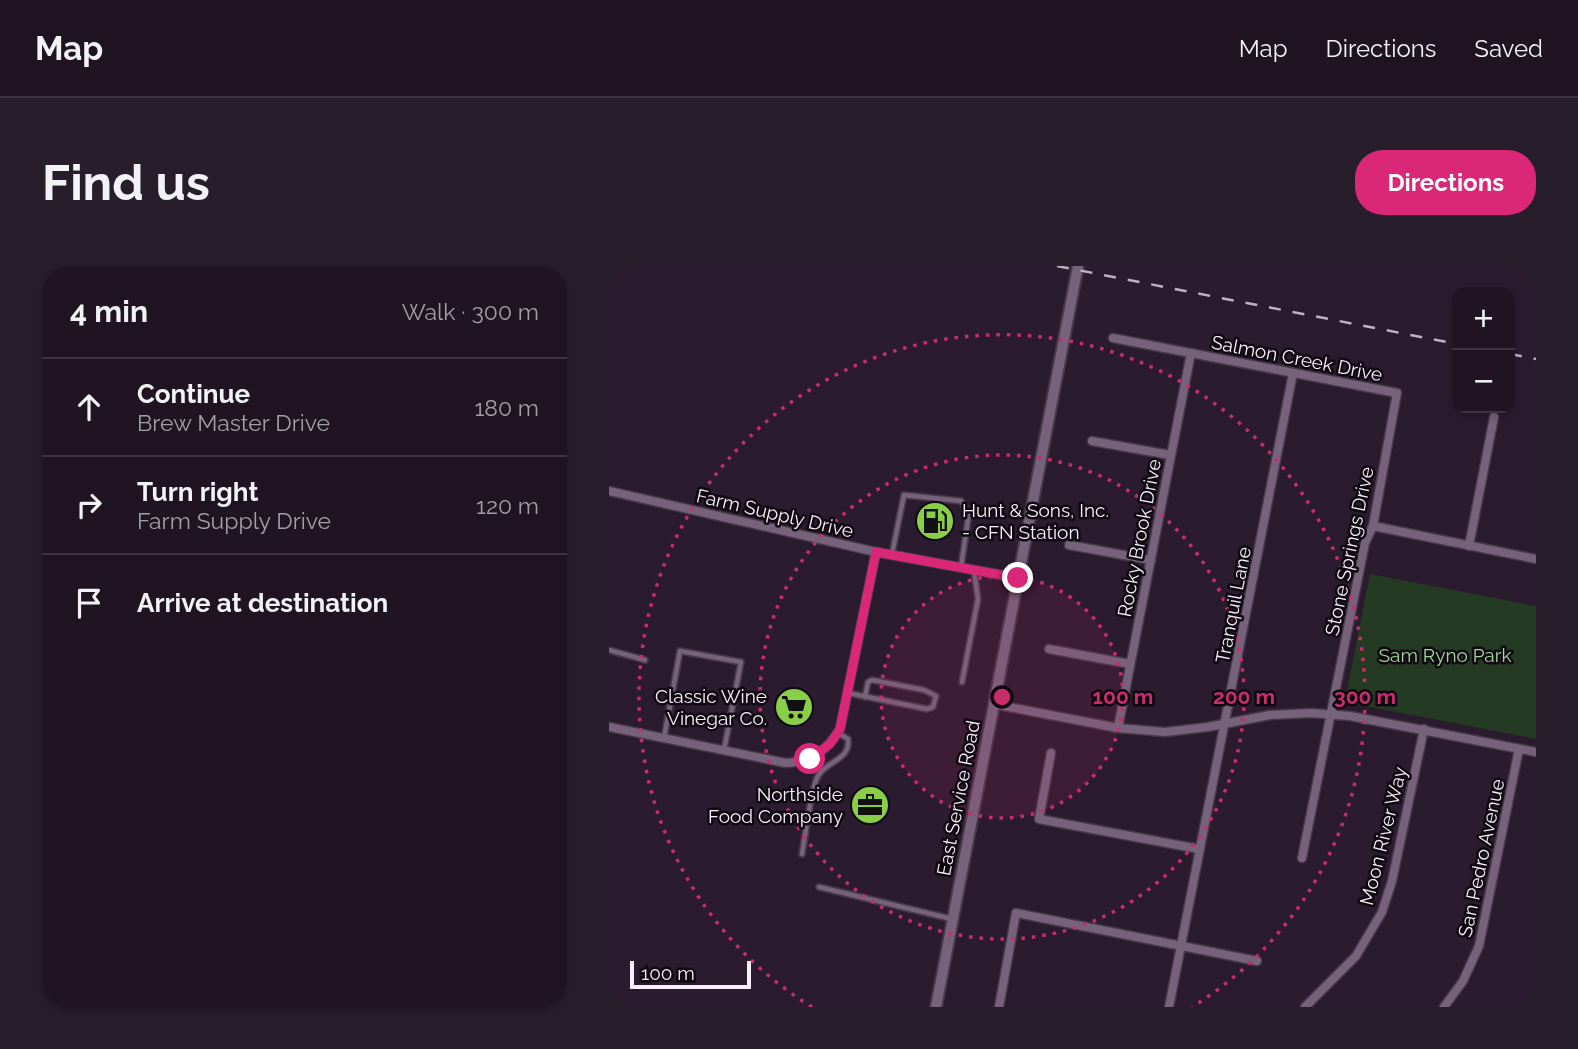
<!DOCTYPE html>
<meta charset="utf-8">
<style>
:root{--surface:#201423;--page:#281d2b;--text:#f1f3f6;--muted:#a29ea6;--line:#3d3341;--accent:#db2777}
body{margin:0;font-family:Raleway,sans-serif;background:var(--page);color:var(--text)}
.controls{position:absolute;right:21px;top:21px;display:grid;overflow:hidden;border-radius:14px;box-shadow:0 4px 10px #0003}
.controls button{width:63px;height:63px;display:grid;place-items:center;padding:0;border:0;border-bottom:2px solid var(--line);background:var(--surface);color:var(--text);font:35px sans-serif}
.scale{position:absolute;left:21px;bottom:18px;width:121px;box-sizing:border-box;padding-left:7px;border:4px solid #f9eefc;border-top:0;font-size:19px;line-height:24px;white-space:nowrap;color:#f9eefc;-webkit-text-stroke:5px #0f0811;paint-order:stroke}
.stop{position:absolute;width:21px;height:21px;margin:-16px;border:5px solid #db2777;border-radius:50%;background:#fff}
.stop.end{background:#db2777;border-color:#fff;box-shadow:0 2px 7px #0008}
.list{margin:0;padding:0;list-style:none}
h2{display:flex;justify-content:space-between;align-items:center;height:91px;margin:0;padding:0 28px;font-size:30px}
h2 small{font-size:23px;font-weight:400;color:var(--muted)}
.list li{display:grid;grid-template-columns:46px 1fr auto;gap:21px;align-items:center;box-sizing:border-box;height:98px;padding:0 28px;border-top:2px solid var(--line)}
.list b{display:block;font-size:26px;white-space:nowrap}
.list p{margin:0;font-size:23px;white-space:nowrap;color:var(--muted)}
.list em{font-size:23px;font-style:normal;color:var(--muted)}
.icon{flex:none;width:38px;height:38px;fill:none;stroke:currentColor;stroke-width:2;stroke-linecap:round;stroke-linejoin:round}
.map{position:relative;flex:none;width:927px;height:741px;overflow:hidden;border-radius:28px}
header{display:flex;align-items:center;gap:42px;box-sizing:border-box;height:98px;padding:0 35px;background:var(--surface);border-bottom:2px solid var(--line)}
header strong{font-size:33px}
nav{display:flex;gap:38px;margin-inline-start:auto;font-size:24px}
.intro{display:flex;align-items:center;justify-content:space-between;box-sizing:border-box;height:168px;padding:0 42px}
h1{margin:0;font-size:49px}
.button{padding:18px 32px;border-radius:28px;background:var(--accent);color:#fff;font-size:24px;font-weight:700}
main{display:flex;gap:42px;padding:0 42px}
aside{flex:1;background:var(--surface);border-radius:28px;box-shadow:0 4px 10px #0003}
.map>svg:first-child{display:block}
.green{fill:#253a22}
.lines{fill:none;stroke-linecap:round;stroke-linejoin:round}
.service-casing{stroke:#463849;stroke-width:8}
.minor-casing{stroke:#463849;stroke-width:11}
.tertiary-casing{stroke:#463849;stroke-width:14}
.service{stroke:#76637b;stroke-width:4.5}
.minor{stroke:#76637b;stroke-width:8}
.tertiary{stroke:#76637b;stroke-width:10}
.rail{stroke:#bfb2c2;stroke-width:2.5;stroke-dasharray:12 12;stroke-linecap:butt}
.route{stroke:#db2777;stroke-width:9}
.ring{fill:none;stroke:#c82d6b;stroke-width:3.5;stroke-dasharray:3.5 7}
.labels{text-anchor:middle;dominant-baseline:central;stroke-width:5;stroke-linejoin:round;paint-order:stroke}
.street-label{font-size:19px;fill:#f9eefc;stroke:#0f0811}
.poi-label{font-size:19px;fill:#f9eefc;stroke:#0f0811;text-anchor:end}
.park-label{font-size:19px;fill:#a1d999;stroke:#0f0811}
.centre{fill:#c82d6b;stroke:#0f0811;stroke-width:3.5}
.ring-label{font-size:21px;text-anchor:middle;font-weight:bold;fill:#c82d6b;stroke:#0f0811;stroke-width:5;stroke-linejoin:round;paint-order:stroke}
</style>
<header>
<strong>Map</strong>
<nav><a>Map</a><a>Directions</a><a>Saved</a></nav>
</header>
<div class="intro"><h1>Find us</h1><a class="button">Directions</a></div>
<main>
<aside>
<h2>4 min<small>Walk · 300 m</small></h2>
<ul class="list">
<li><svg class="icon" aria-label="ahead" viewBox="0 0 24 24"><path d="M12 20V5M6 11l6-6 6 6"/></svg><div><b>Continue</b><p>Brew Master Drive</p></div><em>180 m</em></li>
<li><svg class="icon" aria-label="right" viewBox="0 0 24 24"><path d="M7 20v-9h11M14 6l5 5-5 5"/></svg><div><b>Turn right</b><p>Farm Supply Drive</p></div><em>120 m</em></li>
<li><svg class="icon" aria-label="arrive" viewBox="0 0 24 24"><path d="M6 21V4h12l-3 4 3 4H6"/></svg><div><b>Arrive at destination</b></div></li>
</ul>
</aside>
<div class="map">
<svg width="927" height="741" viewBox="0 0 927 741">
<rect width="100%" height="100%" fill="#2b1b2f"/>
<!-- green -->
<path class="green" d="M761 308 927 340V473L741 437 737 430Z"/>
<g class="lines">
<defs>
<g id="service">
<path d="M283 288 295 229 352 235 360 247 352 301"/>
<path d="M0 384 36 394"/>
<path d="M353 416 369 333 365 305"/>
<path d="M239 427 318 443 324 441 327 430 315 424 263 414 259 416 256 431"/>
<path d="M55 472 71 385 132 396 115 484"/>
<path d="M193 588C196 572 202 521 209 510 217 495 242 494 239 473L229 467"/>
<path d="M210 621 343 653"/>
</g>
<g id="minor">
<path d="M504 72 788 127 764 260 756 277 693 592"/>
<path d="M483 175 561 189"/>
<path d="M0 225 267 286 409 312"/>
<path d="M764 260 927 293"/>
<path d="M460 279 542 294"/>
<path d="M860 280 885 151"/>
<path d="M440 383 521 398"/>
<path d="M384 438 509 462 556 466 599 461 661 449 702 447 741 450 927 486"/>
<path d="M0 461 177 497C201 496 219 484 231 463L267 286"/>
<path d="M509 462 582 87"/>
<path d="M442 487 430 553 590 583"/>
<path d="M390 741 407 647 648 695"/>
<path d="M560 741 684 107"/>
<path d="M696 741 747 690 773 646 783 615 815 463"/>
<path d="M835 741 854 715 870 680 910 483"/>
</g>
<path id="tertiary" d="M327 741 469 0"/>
</defs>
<!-- service casing -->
<use href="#service" class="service-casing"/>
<!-- minor casing -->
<use href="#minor" class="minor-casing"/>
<!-- tertiary casing -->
<use href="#tertiary" class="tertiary-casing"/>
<!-- service -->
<use href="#service" class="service"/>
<!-- minor -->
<use href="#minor" class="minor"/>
<!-- tertiary -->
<use href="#tertiary" class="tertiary"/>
<!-- rail -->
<g class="rail">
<path d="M448 0 848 78"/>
<path d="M901 88 927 93"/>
</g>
</g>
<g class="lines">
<!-- route -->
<path class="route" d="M201 493 221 478 231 463 267 286 409 312"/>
</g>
<!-- distance rings -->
<circle cx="393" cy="431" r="121" fill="#c82d6b" fill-opacity=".12"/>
<g class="ring">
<circle cx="393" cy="431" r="121"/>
<circle cx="393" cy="431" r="242"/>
<path d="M203 741A363 363 0 1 1 583 741"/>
</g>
<!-- icons -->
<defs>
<symbol id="fuel-disc" viewBox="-11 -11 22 22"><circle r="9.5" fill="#8ace47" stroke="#0f0811"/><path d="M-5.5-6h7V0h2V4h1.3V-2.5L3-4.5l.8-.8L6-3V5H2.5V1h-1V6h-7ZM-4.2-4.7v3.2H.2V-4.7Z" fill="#111"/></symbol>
<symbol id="supermarket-disc" viewBox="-11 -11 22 22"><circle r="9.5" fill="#8ace47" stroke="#0f0811"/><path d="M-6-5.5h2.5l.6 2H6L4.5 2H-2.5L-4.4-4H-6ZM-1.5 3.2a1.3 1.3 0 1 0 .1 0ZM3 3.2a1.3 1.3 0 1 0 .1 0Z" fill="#111"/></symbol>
<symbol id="office-disc" viewBox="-11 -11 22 22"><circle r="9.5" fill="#8ace47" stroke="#0f0811"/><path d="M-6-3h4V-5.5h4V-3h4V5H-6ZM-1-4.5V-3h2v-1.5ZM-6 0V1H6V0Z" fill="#111"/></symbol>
</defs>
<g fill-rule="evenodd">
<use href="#fuel-disc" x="304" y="233" width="44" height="44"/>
<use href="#supermarket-disc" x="163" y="419" width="44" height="44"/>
<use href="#office-disc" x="239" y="517" width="44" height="44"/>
</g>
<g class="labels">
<!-- street labels -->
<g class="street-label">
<text transform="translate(688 92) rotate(11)">Salmon Creek Drive</text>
<text transform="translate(166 247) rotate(13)">Farm Supply Drive</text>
<text transform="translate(530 272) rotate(-79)">Rocky Brook Drive</text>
<text transform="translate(740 285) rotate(-78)">Stone Springs Drive</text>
<text transform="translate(624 339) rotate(-79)">Tranquil Lane</text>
<text transform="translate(349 532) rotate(-79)">East Service Road</text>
<text transform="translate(774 570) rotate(-76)">Moon River Way</text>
<text transform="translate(872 592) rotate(-78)">San Pedro Avenue</text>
</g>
<!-- poi labels -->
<g class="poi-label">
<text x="353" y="244" text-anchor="start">Hunt &amp; Sons, Inc.<tspan x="353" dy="22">- CFN Station</tspan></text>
<text x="158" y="430">Classic Wine<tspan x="158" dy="22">Vinegar Co.</tspan></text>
<text x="234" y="528">Northside<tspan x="234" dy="22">Food Company</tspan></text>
</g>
<!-- park labels -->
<g class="park-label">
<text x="836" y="389">Sam Ryno Park</text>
</g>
</g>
<circle cx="393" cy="431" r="10" class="centre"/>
<g class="ring-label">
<text x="514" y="438">100 m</text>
<text x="635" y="438">200 m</text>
<text x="756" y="438">300 m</text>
</g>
</svg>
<div class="controls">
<button>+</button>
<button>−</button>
</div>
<div class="scale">100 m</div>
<div class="stop" style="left:201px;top:493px"></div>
<div class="stop end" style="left:409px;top:312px"></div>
</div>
</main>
